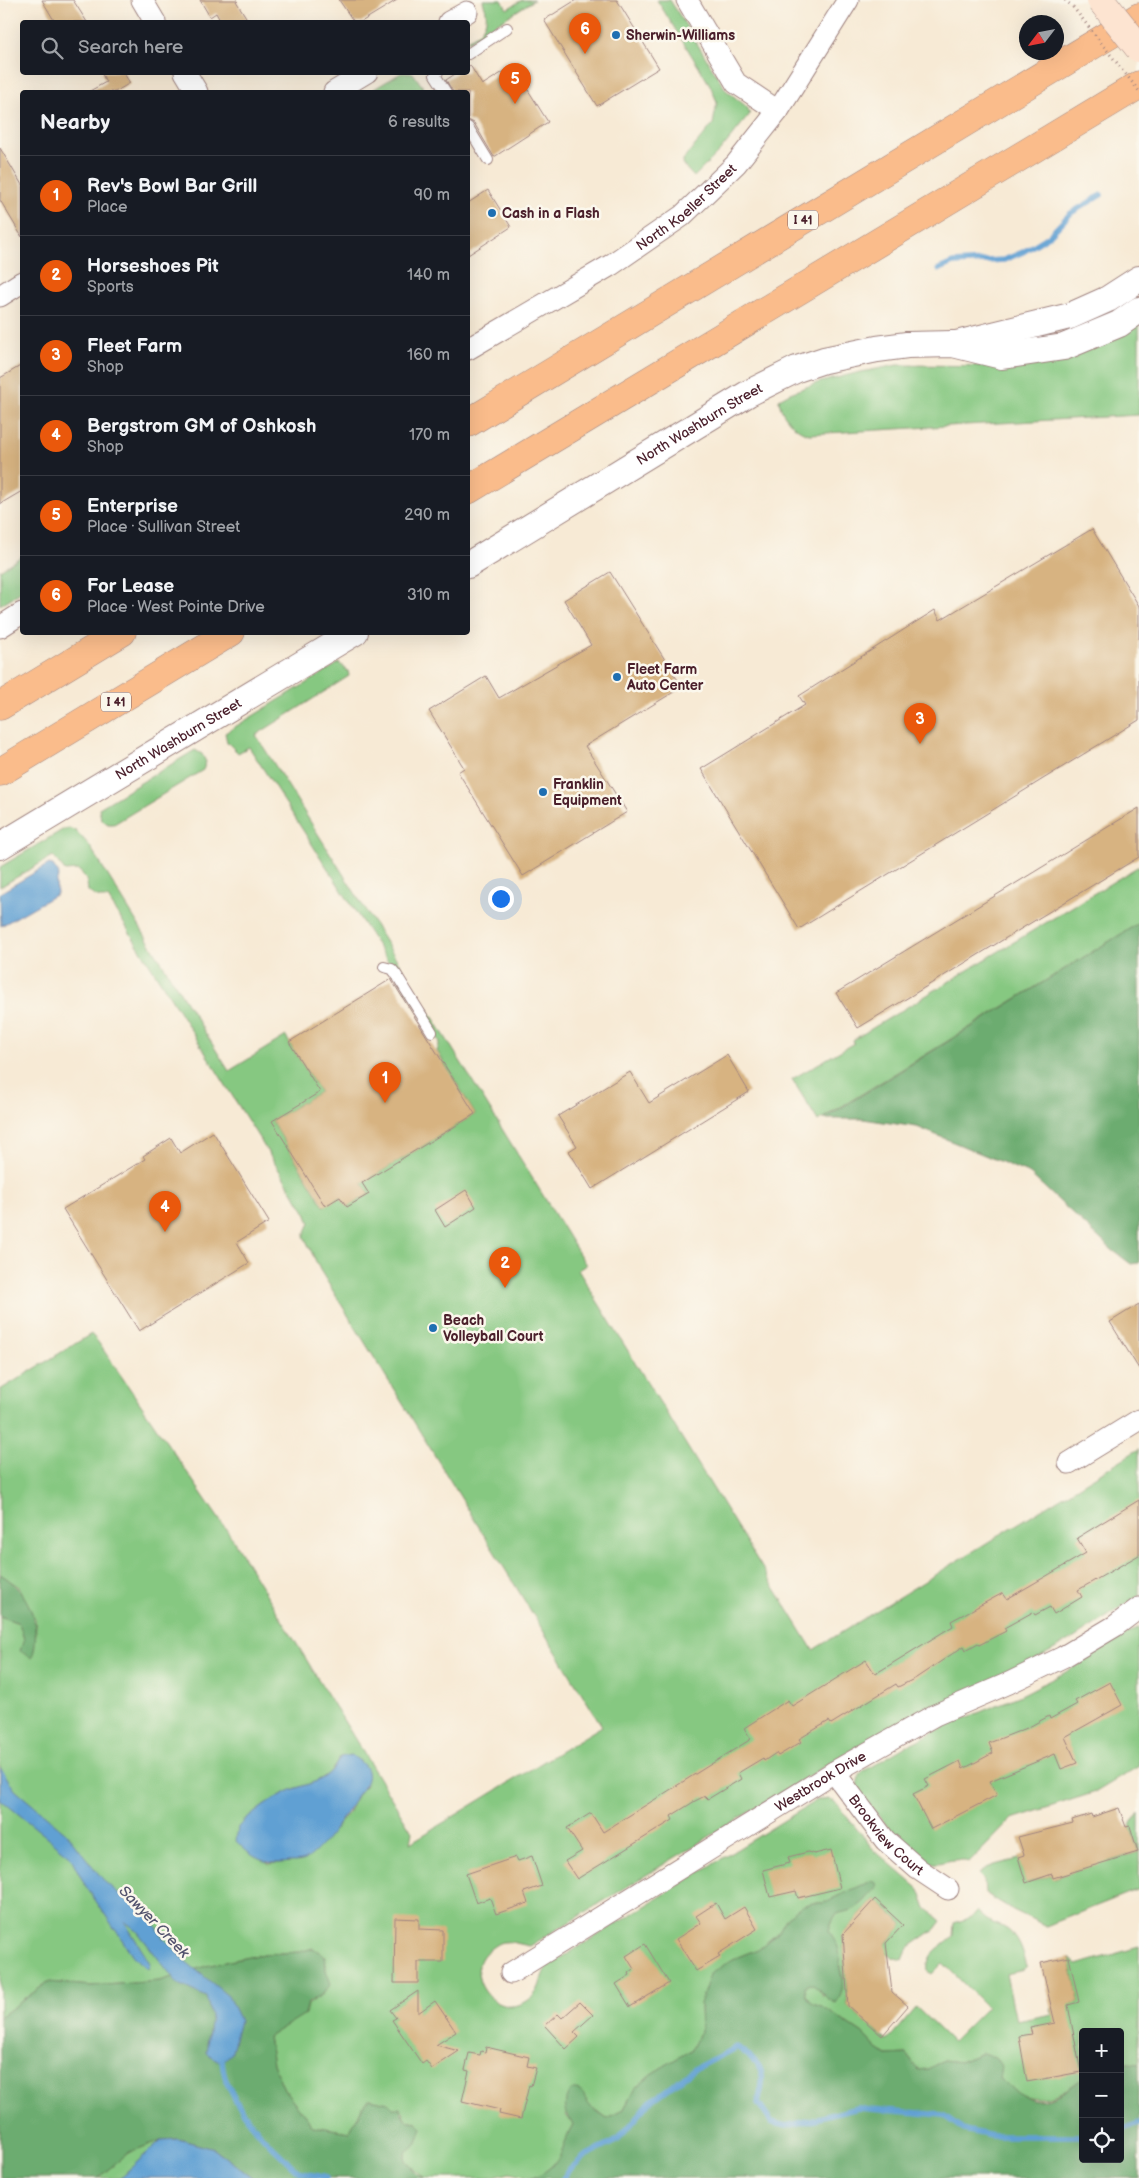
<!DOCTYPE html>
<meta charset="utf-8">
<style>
:root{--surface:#171b24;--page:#20242c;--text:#f1f3f6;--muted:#9ea1a6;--line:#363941;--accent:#ea580c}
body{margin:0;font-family:"Balsamiq Sans",sans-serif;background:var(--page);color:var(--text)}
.controls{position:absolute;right:15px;bottom:15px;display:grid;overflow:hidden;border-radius:5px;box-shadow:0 5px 20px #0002}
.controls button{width:45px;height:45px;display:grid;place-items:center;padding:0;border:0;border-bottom:1px solid var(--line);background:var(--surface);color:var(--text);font:25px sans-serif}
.compass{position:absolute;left:1019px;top:15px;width:45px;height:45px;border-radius:50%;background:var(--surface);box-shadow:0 5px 20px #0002;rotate:238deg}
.you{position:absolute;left:500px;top:898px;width:18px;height:18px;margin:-12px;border:4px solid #fff;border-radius:50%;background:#1a73e8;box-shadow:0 0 0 8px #1a73e833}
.badge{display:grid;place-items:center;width:32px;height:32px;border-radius:50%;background:var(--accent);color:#fff;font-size:16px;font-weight:700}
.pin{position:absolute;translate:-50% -41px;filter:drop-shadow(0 1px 2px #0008)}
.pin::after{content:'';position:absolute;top:26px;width:18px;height:15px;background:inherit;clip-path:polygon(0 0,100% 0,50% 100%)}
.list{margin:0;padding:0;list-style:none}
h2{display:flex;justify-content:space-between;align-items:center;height:65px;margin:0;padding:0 20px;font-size:21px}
h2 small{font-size:16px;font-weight:400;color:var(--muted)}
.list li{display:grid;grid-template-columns:32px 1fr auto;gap:15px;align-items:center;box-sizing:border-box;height:80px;padding:0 20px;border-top:1px solid var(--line)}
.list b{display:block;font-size:19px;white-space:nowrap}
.list p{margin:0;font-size:16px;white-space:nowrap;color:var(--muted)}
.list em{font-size:16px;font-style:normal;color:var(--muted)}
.icon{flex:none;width:28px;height:28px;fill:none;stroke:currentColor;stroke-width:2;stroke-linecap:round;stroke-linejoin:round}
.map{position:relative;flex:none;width:1139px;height:2178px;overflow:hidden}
.search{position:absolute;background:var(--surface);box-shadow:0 5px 20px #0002;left:20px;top:20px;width:450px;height:55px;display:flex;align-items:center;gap:12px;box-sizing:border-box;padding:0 18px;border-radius:5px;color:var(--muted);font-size:19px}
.panel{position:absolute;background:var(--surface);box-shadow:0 5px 20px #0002;left:20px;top:90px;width:450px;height:545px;border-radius:5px}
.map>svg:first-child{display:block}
.green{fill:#86c881;stroke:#687456;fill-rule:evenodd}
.forest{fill:#6cac6f;stroke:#5b664d}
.water{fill:#61a0d3;stroke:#56607f}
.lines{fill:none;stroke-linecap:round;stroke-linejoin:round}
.stream{stroke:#61a0d3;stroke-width:5.5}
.building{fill:#d7b381}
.service-casing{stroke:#a08480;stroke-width:12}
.minor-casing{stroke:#a08480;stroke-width:23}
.tertiary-casing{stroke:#a08480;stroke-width:28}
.motorway-casing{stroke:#a08480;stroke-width:29}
.path{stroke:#a08480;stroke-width:3;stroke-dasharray:1 4;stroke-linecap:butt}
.service{stroke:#fff;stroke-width:10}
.minor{stroke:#fff;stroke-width:21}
.tertiary{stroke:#fff;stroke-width:26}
.motorway{stroke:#fabc8b;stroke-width:28}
.secondary-bridge-casing{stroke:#a08480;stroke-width:29;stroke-linecap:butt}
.path-bridge{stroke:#a08480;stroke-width:3;stroke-dasharray:1 4;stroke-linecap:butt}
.secondary-bridge{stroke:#fde4d1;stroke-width:28}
.poi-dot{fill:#1f6fb2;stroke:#fbf7ec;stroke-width:2}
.labels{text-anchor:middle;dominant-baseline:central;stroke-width:5;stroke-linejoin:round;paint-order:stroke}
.shield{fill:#fbf7ec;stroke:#7f6065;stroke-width:1}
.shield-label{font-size:12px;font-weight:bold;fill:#4a1f2b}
.poi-label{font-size:14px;font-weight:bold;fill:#4a1f2b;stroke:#fbf7ec;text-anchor:start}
.street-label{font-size:14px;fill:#4a1f2b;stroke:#fbf7ec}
.water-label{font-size:15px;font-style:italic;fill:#53536e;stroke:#fbf7ec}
</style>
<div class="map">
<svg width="1139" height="2178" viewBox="0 0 1139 2178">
<rect width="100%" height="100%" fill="#fbf7ec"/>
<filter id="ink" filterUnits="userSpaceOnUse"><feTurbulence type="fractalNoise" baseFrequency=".02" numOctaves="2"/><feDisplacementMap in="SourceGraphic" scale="10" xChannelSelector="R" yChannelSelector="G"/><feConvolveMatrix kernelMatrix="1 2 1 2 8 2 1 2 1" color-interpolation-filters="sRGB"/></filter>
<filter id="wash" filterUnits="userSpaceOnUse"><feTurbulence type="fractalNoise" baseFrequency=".0096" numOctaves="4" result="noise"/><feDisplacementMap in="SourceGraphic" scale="20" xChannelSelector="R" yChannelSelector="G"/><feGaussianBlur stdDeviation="1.12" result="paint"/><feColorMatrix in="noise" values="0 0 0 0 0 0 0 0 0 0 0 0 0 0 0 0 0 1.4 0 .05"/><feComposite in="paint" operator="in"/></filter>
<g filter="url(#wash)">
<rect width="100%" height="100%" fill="#f7ead5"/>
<!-- green -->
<g class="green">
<path d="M483 0H502L507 9 522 0H534L468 42V39C479 35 488 25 486 12 486 7 483 4 483 0Z"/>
<path d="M657 0H670L726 90 747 107 750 114 720 151 694 177 683 165V160L713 124 717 102 710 85Z"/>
<path d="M401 73H413L425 90 421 92H369Z"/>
<path d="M1139 324V415L809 434C794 430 780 415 779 399L790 393 817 383 856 373 897 365 1020 366Z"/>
<path d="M22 556V591L0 605V570Z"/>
<path d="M339 663 348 671 349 676 256 735 449 1043 586 1265 578 1270 813 1650 1139 1449V1596L1071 1640 1020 1668 889 1727 530 1946C522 1945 512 1941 504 1942 499 1942 494 1946 490 1949 459 1971 495 2022 527 2001 544 1990 538 1977 548 1966L817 1800 828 1798 834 1801 874 1850 919 1889 926 1908 941 1921 935 1929 908 1948 903 1960C893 1958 888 1956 883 1947L903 1924 875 1899 843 1934 848 2006 887 2041 916 2007 952 2042 987 2007 943 1963 932 1974 928 1971C925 1953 941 1948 953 1936L954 1923 972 1917 977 1911C989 1923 989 1921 1003 1927 1019 1935 1023 1952 1027 1967L1024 1970 1006 1974 1016 2021 1052 2014 1051 2008 1079 2002 1069 1957 1076 1965 1139 1947V2064L1127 2063 1120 2067V2032H1083V2078C1053 2101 1029 2108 999 2079 992 2072 987 2061 982 2053L959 2062 944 2060 928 2069 918 2070 906 2054 887 2055 877 2049 863 2034 824 2008 813 2004 806 1995 805 1986 811 1984 817 1987 823 1996 843 1978C836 1959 842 1950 829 1931 835 1905 843 1917 857 1907 865 1902 871 1893 877 1887L851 1890 823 1903H813L787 1917 778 1933 758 1949 733 1959 700 2004 701 2031 691 2050 651 2074 635 2088 624 2109 607 2119 590 2106 566 2115 573 2124 558 2161 542 2174 531 2178 510 2173 489 2178H425L406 2162V2151L417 2143V2122L405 2120 403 2111 393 2108 388 2103 370 2099C359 2107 357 2121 349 2132L313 2126 284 2089 273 2064 268 2037C288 2025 303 2006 323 1994L326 1970 325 1956 313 1948 300 1952 263 1954 206 1966 160 1981 91 1986 48 1982 0 2017V1616L19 1623 24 1639 36 1635 35 1619 19 1587 0 1574V1390L91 1334 98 1342 230 1535 412 1832 410 1843 602 1726 320 1270 304 1236 310 1223 306 1213 108 898C99 899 94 896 88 891 87 881 86 876 78 870L65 871 53 856 0 887V867L64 829 69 828 76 831 89 845 229 1071 286 1036 289 1042 320 1092 272 1121 324 1206 340 1197 347 1207 369 1194 362 1183 475 1114 437 1051 440 1042 249 747 238 753 227 742 225 733ZM351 1756 360 1761 366 1785 359 1792 348 1813 331 1834 304 1860 269 1864 238 1827C252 1814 266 1803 283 1794 308 1781 326 1786 340 1757Z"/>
<path d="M195 750 202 754 206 762 203 770 114 824H108L101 819 99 808Z"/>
<path d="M1139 866V923L818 1121 792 1079 854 1043 853 1040Z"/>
<path d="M1139 1627V1766L1096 1792 1012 1819 969 1863C952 1854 943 1867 928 1862 914 1857 861 1801 858 1786 857 1781 859 1776 862 1772L908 1745 944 1727 1019 1696 1064 1673Z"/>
<path d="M1139 1813V1889L1046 1926 1013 1910 985 1893 984 1881 979 1873C990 1864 1005 1863 1019 1859L1027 1883 1052 1874 1054 1878 1084 1868 1108 1857 1110 1861 1138 1852 1130 1826Z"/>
<path d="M161 2140 120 2178H98L128 2153Z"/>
</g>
<!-- forest -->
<g class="forest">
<path d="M1139 923V1263L1131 1264 1111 1249 1030 1174 917 1127 863 1119H823Z"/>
<path d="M0 1574C30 1591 42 1626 32 1658L20 1651 24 1639 19 1623 0 1616Z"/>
<path d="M871 1881 876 1883 877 1887C871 1893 865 1902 857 1907 843 1917 835 1905 829 1931 835 1940 839 1946 840 1957 841 1961 839 1965 840 1969 843 1982 845 1991 836 2003 824 1999 821 1989 811 1984L805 1986 806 1995 813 2004 824 2008 863 2034 877 2049 887 2055 906 2054 918 2070 928 2069 944 2060 959 2062 982 2053 995 2057 1001 2066 999 2079C1008 2085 1026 2100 1037 2100 1054 2100 1070 2088 1083 2078V2159H1120V2067L1127 2063 1139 2064V2178H531C562 2167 560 2150 573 2124 565 2113 562 2101 571 2090 586 2089 583 2098 590 2106 594 2111 602 2115 607 2119L624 2109 635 2088 651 2074 691 2050 701 2031 700 2004 710 1974 733 1959 758 1949 778 1933 787 1917 804 1905 813 1903H823Z"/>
<path d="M313 1948 325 1956 326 1970 331 1984 323 1994 308 2003 305 2014 268 2037 273 2064 284 2089 313 2126 349 2132C357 2121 359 2107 370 2099L388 2103 393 2108H400L405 2120 417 2122 422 2127 417 2143 406 2152V2162L418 2174 425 2178H253L214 2149 178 2139 161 2140 128 2153 98 2178H0V2017L48 1982 91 1986 160 1981 206 1966 263 1954 300 1952Z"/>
</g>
<!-- water -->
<g class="water">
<path d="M49 864 53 865 59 874 56 883 57 894 1 926 0 893Z"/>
<path d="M351 1755C357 1759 365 1764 367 1771 370 1783 360 1790 355 1798 346 1815 321 1851 305 1860 301 1862 294 1862 289 1862 266 1866 252 1858 236 1841L238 1827C252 1814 266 1803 283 1794 307 1781 327 1786 340 1757Z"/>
<path d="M0 1767 15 1790 66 1833 106 1883 151 1919 165 1939 184 1960 228 1996 240 2021 231 2054 222 2062 206 2053 211 2015 206 1997 178 1984 137 1931 124 1921 150 1963 148 1969 133 1956 85 1885 70 1856 0 1799Z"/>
<path d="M178 2139 214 2149 253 2178H120L161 2140Z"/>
</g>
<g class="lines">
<!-- stream -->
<g class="stream">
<path d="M939 269 953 263 1004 260 1023 252 1049 236 1071 213 1101 195"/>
<path d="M222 2056C221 2093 260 2136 285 2159 290 2163 295 2170 300 2172 308 2175 318 2175 326 2178"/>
<path d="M1120 2130 1139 2123"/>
<path d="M564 2178 567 2172 585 2156 618 2140 650 2102 696 2068 737 2047C763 2066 767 2070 758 2103L771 2122 787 2126 858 2108 943 2115 964 2130 992 2136H1083"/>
</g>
</g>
<g id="blocks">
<!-- building -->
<g class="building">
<path d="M42 0H73L87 22H55Z"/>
<path d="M200 0H238L236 1 249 22H221L216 13 210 17Z"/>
<path d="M339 0H397L361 22H354Z"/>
<path d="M576 0H617L659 68 597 106 544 20Z"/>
<path d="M470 65 482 85 513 66 548 122 494 157 474 123 468 120V92H453L446 80 458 72H468V67Z"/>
<path d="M101 72H123L130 83 115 92H88L106 82Z"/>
<path d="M0 148 22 185V237L0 200Z"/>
<path d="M488 190 511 227 468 255V203Z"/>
<path d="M22 365V491L0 504V378Z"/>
<path d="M1092 529 1139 606V720L799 929 701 769 805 705 799 696 935 610 940 620Z"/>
<path d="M610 572 682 687 585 746 627 812 523 876 458 772 464 768 429 711 486 676 499 698 591 645 564 600Z"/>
<path d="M1139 808V857L858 1028 836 993Z"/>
<path d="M391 979 475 1114 362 1183 369 1194 347 1207 340 1197 325 1206 272 1121 320 1092 289 1042Z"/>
<path d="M727 1055 749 1092 592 1189 569 1151 577 1146 558 1116 630 1072 649 1103Z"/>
<path d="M213 1132 269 1222 237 1242 249 1263 139 1331 63 1209 145 1159 143 1156 171 1138 180 1153Z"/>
<path d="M466 1190 476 1207 445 1227 435 1210Z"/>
<path d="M1139 1304V1369L1110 1322Z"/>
<path d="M1139 1500V1555L1078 1590 1082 1597 1054 1614 1050 1607 1035 1615 1033 1612 1004 1628 1006 1631 979 1645 978 1643 966 1650 964 1646 916 1678 898 1687 896 1684 831 1724 829 1721 799 1739 801 1742 778 1756 776 1753 764 1761 763 1758 738 1773 741 1779 708 1799 705 1796 695 1801 671 1816 673 1820 577 1879 565 1861 582 1851 567 1828 591 1813 603 1832 751 1739 744 1728 788 1700 792 1706 866 1660 875 1674 953 1626 951 1621 1003 1593 1007 1599 1086 1553 1077 1538Z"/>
<path d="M1110 1682 1122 1705 1065 1737 1077 1763 1061 1769 1055 1754 990 1781 997 1795 931 1829 913 1794 929 1786 925 1779 960 1761 963 1769 993 1753 989 1743 1027 1728 1049 1716 1050 1719 1077 1704 1075 1701Z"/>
<path d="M1119 1808 1126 1827 1130 1826 1138 1852 1053 1878 1052 1874 1026 1883 1018 1857 1024 1855 1018 1837 1073 1823 1072 1820 1091 1814 1092 1817Z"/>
<path d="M831 1850 840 1888 798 1898 796 1891 770 1897 763 1870 790 1863 788 1857 808 1852 814 1854Z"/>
<path d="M532 1856 542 1886 524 1892 528 1903 496 1914 490 1898 476 1903 466 1874 516 1857 518 1861Z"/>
<path d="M875 1899 903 1925 886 1943 892 1992 908 2006 882 2036 848 2006 843 1934Z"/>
<path d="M716 1903 725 1919 744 1907 757 1929 718 1954 720 1957 696 1971 676 1939 701 1923 696 1916Z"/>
<path d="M395 1918 419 1919V1929L443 1930V1962H418V1983H394Z"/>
<path d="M645 1944 669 1983 630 2007 616 1984 630 1975 629 1973 634 1969 626 1956Z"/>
<path d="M1069 1957 1079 2002 1068 2005 1081 2072 1027 2082 1019 2036 1032 2034 1030 2028 1055 2023 1041 1963Z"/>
<path d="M418 1991V2013L435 2001 456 2032 436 2045 459 2051 432 2069 426 2061 422 2064 392 2020 396 2018 390 2010Z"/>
<path d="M580 2002 593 2015 574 2032 579 2037 566 2049 545 2026 558 2014 562 2018Z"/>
<path d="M486 2047 529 2057 527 2066 536 2068 531 2086 529 2085 521 2119 499 2114 500 2110 462 2101 469 2071 465 2070 469 2053 480 2055 481 2051 485 2052Z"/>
</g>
</g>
</g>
<g filter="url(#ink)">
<use href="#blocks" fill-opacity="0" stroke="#a08480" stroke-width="1"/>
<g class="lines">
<defs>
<g id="service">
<path d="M468 54 507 28"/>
<path d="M438 72 435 75 446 92"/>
<path d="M468 127 488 160"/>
<path d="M384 967 392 969 396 974 432 1032"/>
</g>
<g id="minor">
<path d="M142 0 155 22"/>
<path d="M687 0 736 83 778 111"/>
<path d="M449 22 467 12"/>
<path d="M185 72 197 92"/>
<path d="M334 92 367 72"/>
<path d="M0 296 22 282"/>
<path id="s1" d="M468 349 611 265 682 216 736 164 778 111 848 0"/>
<path d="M0 627 22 613"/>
<path d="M1069 1463 1139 1420"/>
<path id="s2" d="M834 1772 885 1840 918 1869 948 1889"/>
<path id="s3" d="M511 1973 834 1772 935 1715 1009 1683 1063 1657 1115 1626 1139 1608"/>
</g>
<g id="tertiary">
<path d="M956 344 1070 316 1108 299 1139 279"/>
<path id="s4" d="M468 565 749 393 797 369 824 360 877 349 907 345 953 344 1002 356 1064 347 1119 324 1139 310"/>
<path id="s5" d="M0 846 355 632"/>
</g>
<g id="motorway">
<path d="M468 423 1139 17"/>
<path d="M468 490 1139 85"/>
<path d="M0 706 122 632"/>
<path d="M0 772 231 632"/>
</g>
</defs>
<!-- service casing -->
<use href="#service" class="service-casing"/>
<!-- minor casing -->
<use href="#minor" class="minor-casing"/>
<!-- tertiary casing -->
<use href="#tertiary" class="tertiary-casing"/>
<!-- motorway casing -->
<use href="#motorway" class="motorway-casing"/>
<!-- path -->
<path class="path" d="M1065 0 1073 7"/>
<!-- service -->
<use href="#service" class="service"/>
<!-- minor -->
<use href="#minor" class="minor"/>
<!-- tertiary -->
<use href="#tertiary" class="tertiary"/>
<!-- motorway -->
<use href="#motorway" class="motorway"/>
<defs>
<path id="secondary-bridge" d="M1101 0 1139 48"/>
</defs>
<!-- secondary-bridge casing -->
<use href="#secondary-bridge" class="secondary-bridge-casing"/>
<!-- path-bridge -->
<path class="path-bridge" d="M1073 7 1139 91"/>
<!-- secondary-bridge -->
<use href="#secondary-bridge" class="secondary-bridge"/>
</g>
</g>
<!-- markers -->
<g class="poi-dot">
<circle cx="616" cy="35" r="5"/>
<circle cx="492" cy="213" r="5"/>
<circle cx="617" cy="677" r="5"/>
<circle cx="543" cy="792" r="5"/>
<circle cx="433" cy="1328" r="5"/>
</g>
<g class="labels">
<!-- shield labels -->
<g class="shield">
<rect x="788" y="210.5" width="30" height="19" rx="4"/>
<rect x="101" y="692.5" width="30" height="19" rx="4"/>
</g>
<g class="shield-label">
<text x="803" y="220">I 41</text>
<text x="116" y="702">I 41</text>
</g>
<!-- poi labels -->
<g class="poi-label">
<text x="626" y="35">Sherwin-Williams</text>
<text x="502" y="213">Cash in a Flash</text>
<text x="627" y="669">Fleet Farm<tspan x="627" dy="16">Auto Center</tspan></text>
<text x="553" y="784">Franklin<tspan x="553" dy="16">Equipment</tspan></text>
<text x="443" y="1320">Beach<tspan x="443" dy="16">Volleyball Court</tspan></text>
</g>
<!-- street labels -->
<g class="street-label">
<text stroke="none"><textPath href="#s1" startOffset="261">North Koeller Street</textPath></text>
<text stroke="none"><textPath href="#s4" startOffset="271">North Washburn Street</textPath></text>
<text stroke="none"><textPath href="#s5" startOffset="208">North Washburn Street</textPath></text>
<text stroke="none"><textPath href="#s3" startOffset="364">Westbrook Drive</textPath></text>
<text stroke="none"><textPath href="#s2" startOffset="82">Brookview Court</textPath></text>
</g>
<!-- water labels -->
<g class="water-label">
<text transform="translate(154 1922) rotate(46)">Sawyer Creek</text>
</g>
</g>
</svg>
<div class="controls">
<button>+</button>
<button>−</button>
<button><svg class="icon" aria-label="locate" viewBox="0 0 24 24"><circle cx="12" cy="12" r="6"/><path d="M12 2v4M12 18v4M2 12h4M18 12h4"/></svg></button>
</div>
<svg class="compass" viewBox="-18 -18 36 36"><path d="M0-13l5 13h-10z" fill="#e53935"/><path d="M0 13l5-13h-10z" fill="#9ea1a6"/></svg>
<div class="you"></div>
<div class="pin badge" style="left:385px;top:1103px">1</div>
<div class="pin badge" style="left:505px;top:1288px">2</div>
<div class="pin badge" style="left:920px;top:744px">3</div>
<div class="pin badge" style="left:165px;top:1232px">4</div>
<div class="pin badge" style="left:515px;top:104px">5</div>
<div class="pin badge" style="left:585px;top:54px">6</div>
<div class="search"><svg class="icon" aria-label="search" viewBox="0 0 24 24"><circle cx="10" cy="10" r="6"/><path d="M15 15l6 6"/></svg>Search here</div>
<section class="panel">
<h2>Nearby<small>6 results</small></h2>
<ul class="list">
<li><span class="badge">1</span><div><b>Rev's Bowl Bar Grill</b><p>Place</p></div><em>90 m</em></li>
<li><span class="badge">2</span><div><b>Horseshoes Pit</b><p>Sports</p></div><em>140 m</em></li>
<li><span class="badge">3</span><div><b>Fleet Farm</b><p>Shop</p></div><em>160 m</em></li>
<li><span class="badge">4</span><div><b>Bergstrom GM of Oshkosh</b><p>Shop</p></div><em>170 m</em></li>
<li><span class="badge">5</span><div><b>Enterprise</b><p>Place · Sullivan Street</p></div><em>290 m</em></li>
<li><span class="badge">6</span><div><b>For Lease</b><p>Place · West Pointe Drive</p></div><em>310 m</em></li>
</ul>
</section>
</div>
